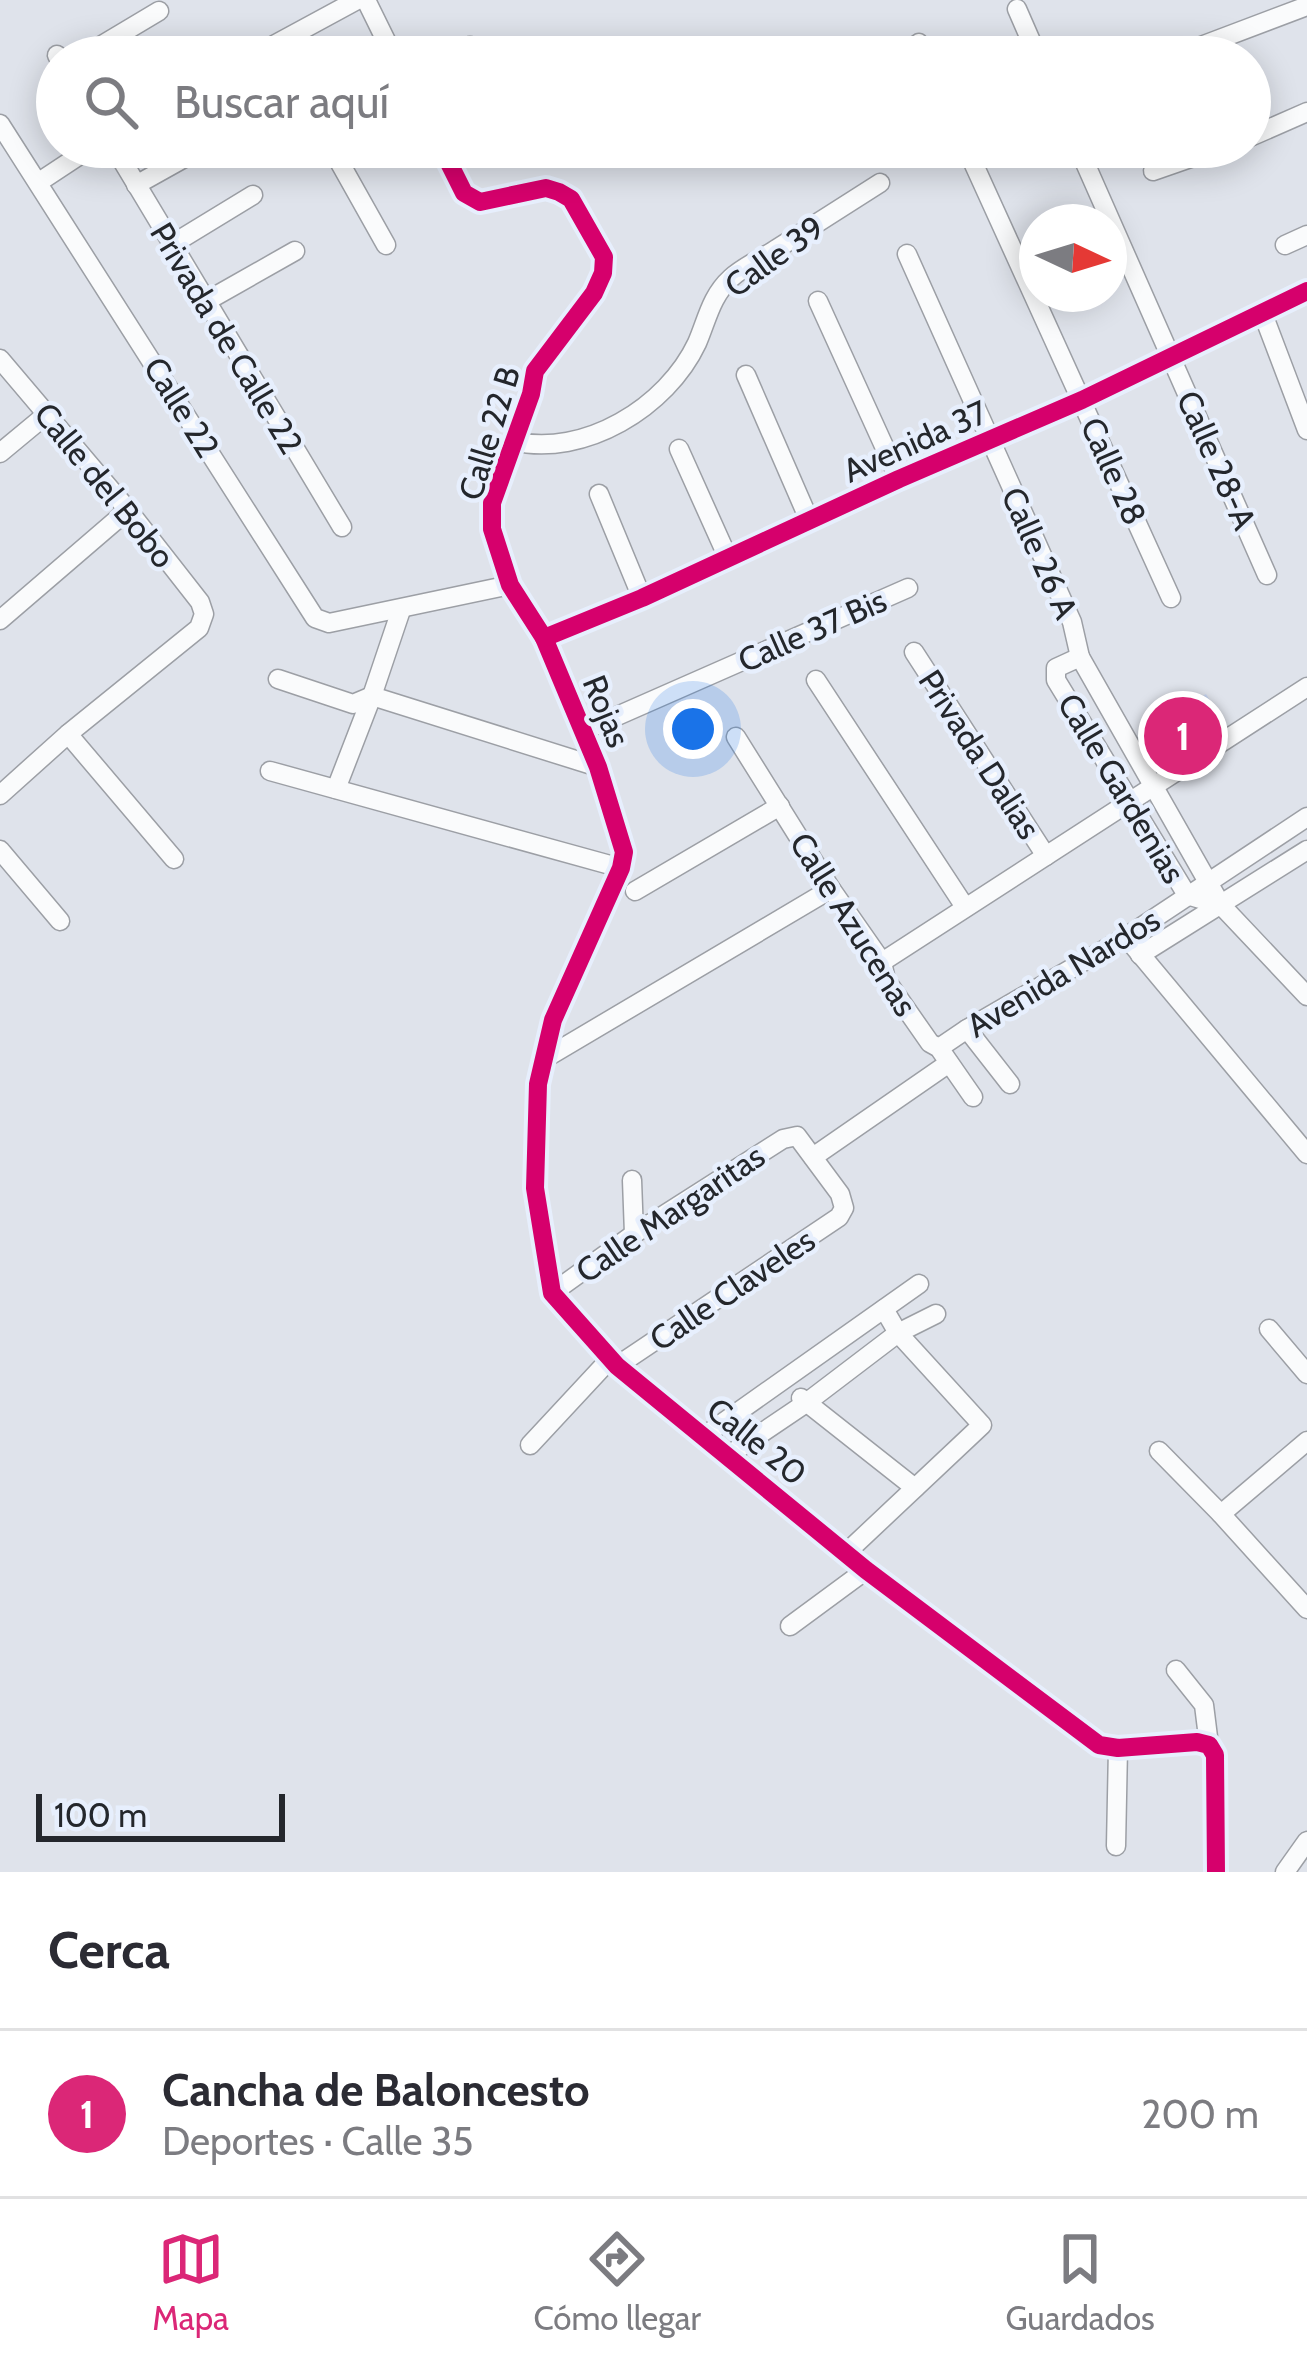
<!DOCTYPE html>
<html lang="es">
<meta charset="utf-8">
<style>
:root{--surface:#fff;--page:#f7f7f7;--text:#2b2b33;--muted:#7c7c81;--line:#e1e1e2;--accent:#db2777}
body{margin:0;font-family:Cabin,sans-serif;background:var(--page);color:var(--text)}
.compass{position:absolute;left:1019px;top:204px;width:108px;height:108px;border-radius:50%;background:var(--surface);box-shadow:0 6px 30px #0003;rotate:94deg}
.scale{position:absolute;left:36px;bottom:30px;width:249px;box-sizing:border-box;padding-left:12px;border:6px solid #24272c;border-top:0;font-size:33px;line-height:42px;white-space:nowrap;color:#24272c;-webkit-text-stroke:9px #e7effd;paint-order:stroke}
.you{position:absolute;left:693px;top:729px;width:42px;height:42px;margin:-30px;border:9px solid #fff;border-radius:50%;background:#1a73e8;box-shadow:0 0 0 18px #1a73e833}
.badge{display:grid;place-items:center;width:78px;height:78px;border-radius:50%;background:var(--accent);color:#fff;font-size:39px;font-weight:700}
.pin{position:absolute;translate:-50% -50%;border:6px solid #fff;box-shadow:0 3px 12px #0006}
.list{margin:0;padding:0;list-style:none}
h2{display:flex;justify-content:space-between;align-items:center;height:156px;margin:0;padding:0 48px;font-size:51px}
h2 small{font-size:39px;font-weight:400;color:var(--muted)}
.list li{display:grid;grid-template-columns:78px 1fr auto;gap:36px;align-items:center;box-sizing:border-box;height:168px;padding:0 48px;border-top:3px solid var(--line)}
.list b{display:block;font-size:45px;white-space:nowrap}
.list p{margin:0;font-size:39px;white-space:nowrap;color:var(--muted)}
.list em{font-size:39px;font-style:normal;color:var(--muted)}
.icon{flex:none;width:66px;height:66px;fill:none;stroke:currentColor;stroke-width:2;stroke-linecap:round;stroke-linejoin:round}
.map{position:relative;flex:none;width:1307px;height:1872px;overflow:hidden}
.search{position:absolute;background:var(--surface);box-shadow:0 6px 30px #0003;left:36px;right:36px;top:36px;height:132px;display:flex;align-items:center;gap:30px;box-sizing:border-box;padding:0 42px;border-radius:66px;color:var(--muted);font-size:45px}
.sheet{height:324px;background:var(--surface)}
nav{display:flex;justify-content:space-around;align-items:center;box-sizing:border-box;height:168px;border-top:3px solid var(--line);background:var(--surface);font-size:33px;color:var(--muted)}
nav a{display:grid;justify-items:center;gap:6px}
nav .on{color:var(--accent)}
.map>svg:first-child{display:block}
.garden{fill:#c8d7f3}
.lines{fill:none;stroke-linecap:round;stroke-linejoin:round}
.minor-casing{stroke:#9c9fa5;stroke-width:21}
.minor{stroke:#fafbfc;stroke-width:18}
.cycleway-casing{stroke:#e7effd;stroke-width:26}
.cycleway{stroke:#d6006c;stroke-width:18}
.labels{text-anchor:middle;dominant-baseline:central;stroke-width:9;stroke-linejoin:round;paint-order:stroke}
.street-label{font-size:33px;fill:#24272c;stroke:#e7effd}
</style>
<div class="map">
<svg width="1307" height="1872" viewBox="0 0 1307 1872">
<rect width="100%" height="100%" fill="#dfe3eb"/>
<!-- garden -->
<path class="garden" d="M1206 694 1230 734 1161 777 1137 738Z"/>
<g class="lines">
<defs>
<g id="minor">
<path d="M366 0 394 57"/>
<path d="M1017 9 1038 57"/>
<path d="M919 43 925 57"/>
<path d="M57 55 58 57"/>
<path d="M82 57 159 11"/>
<path d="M281 57 274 45 357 0"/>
<path d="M451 57 470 46"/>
<path d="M1172 57 1307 6"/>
<path d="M0 124 315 618 329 623 510 585"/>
<path d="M1250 137 1307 112"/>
<path d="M114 147 342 527"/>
<path d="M331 147 386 245"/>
<path d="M441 147 464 193 480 202 546 188 559 192 571 199 604 257 603 273 594 293 535 371 531 394 492 503V529L510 585 544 638 598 767 624 852 621 868 553 1020 538 1084 535 1188 552 1293 617 1366 866 1570 1099 1745 1118 1748 1197 1742 1209 1745 1215 1755 1216 1872"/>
<path d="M966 147 1171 598"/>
<path d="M1078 147 1267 575"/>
<path d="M1153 171 1222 147"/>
<path d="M39 182 92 147"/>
<path d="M136 185 204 147"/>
<path d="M171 245 253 195"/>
<path d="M1285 245 1307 235"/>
<path d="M907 254 1072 622 1080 657"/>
<path d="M818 301 899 479"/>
<path d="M205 302 295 251"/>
<path d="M1263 314 1307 430"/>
<path d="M0 359 128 510 200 602 204 614 199 628 68 734 0 795"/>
<path d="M746 375 810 522"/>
<path d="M513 441C584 458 667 407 697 343 707 320 711 296 731 278 744 266 763 258 778 248 812 226 846 205 880 183"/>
<path d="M679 449 728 558"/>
<path d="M0 453 47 414"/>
<path d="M599 494 642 598"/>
<path d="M0 620 128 510"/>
<path d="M544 638 642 598 899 479 1082 400 1307 291"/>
<path d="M914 652 1046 856"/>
<path d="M278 679 353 704 372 696 598 767"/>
<path d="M816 680 965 907"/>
<path d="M583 731 908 588"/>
<path d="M68 734 174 859"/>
<path d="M736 737 831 889 882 962 886 980 930 1043 939 1048 973 1097"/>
<path d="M270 771 621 868"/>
<path d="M336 789 372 696 401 610"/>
<path d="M0 850 60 921"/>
<path d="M635 891 780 806"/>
<path d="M1221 905 1187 895 1056 680V668L1080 657 1221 905 1307 996"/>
<path d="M1126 937 1307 1154"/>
<path d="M1140 955 1307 850"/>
<path d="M882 962 1307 687"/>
<path d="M967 1029 1010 1084"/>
<path d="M939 1048 967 1029 1126 937 1307 817"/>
<path d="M544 1059 831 889"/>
<path d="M813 1157 949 1063"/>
<path d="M632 1180 634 1234"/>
<path d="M552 1293 634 1234 783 1139 797 1136 840 1194 844 1208 839 1217 617 1366"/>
<path d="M1269 1329 1307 1374"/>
<path d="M801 1398 915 1488"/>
<path d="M704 1436 919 1284"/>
<path d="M530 1445 610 1359"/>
<path d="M1159 1451 1221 1514 1307 1609"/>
<path d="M729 1455 806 1403 898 1333 936 1314"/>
<path d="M1221 1514 1307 1441"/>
<path d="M846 1553 982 1425 898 1333 884 1309"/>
<path d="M790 1626 866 1570"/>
<path d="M1176 1670 1204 1705 1209 1745"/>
<path d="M1116 1846 1118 1748"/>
<path d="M1285 1872 1307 1841"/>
</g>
</defs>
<!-- minor casing -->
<use href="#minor" class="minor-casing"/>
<!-- minor -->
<use href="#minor" class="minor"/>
<defs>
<g id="cycleway">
<path d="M441 147 464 193 480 202 546 188 559 192 571 199 604 257 603 273 594 293 535 371 531 394 492 503V529L510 585 544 638 598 767 624 852 621 868 553 1020 538 1084 535 1188 552 1293 617 1366 866 1570 1099 1745 1118 1748 1197 1742 1209 1745 1215 1755 1216 1872"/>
<path d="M544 638 642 598 899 479 1082 400 1307 291"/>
</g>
</defs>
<!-- cycleway casing -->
<use href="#cycleway" class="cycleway-casing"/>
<!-- cycleway -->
<use href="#cycleway" class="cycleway"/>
</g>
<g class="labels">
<!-- street labels -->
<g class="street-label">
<text transform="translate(774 256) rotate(-36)">Calle 39</text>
<text transform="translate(227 338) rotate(59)">Privada de Calle 22</text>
<text transform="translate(182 407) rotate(58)">Calle 22</text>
<text transform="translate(489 433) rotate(-73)">Calle 22 B</text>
<text transform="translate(915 441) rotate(-24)">Avenida 37</text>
<text transform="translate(1217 460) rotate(66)">Calle 28-A</text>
<text transform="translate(1114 471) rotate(66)">Calle 28</text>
<text transform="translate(105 485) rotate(51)">Calle del Bobo</text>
<text transform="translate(1040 553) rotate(66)">Calle 26 A</text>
<text transform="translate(812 630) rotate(-24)">Calle 37 Bis</text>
<text transform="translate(607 711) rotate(68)">Rojas</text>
<text transform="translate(980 754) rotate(57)">Privada Dalias</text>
<text transform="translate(1122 788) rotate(59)">Calle Gardenias</text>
<text transform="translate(854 924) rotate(58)">Calle Azucenas</text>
<text transform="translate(1063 972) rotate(-31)">Avenida Nardos</text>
<text transform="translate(670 1213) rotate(-34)">Calle Margaritas</text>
<text transform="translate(732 1289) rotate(-34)">Calle Claveles</text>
<text transform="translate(757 1441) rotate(39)">Calle 20</text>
</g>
</g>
</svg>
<svg class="compass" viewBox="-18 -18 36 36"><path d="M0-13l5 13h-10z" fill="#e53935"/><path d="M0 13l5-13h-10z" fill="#7c7c81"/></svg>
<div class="scale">100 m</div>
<div class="you"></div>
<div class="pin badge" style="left:1183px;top:736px">1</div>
<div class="search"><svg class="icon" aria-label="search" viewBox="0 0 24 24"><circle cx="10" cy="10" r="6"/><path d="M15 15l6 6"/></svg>Buscar aquí</div>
</div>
<section class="sheet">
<h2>Cerca<small></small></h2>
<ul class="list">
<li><span class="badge">1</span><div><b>Cancha de Baloncesto</b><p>Deportes · Calle 35</p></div><em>200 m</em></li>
</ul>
</section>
<nav>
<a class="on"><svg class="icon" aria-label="map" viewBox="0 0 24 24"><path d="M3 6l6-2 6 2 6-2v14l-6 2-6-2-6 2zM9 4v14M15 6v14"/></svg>Mapa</a>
<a><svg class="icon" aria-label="directions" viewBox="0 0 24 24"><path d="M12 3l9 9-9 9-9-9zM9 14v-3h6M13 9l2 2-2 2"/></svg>Cómo llegar</a>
<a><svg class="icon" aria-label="saved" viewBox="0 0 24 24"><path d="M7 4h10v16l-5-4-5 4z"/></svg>Guardados</a>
</nav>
